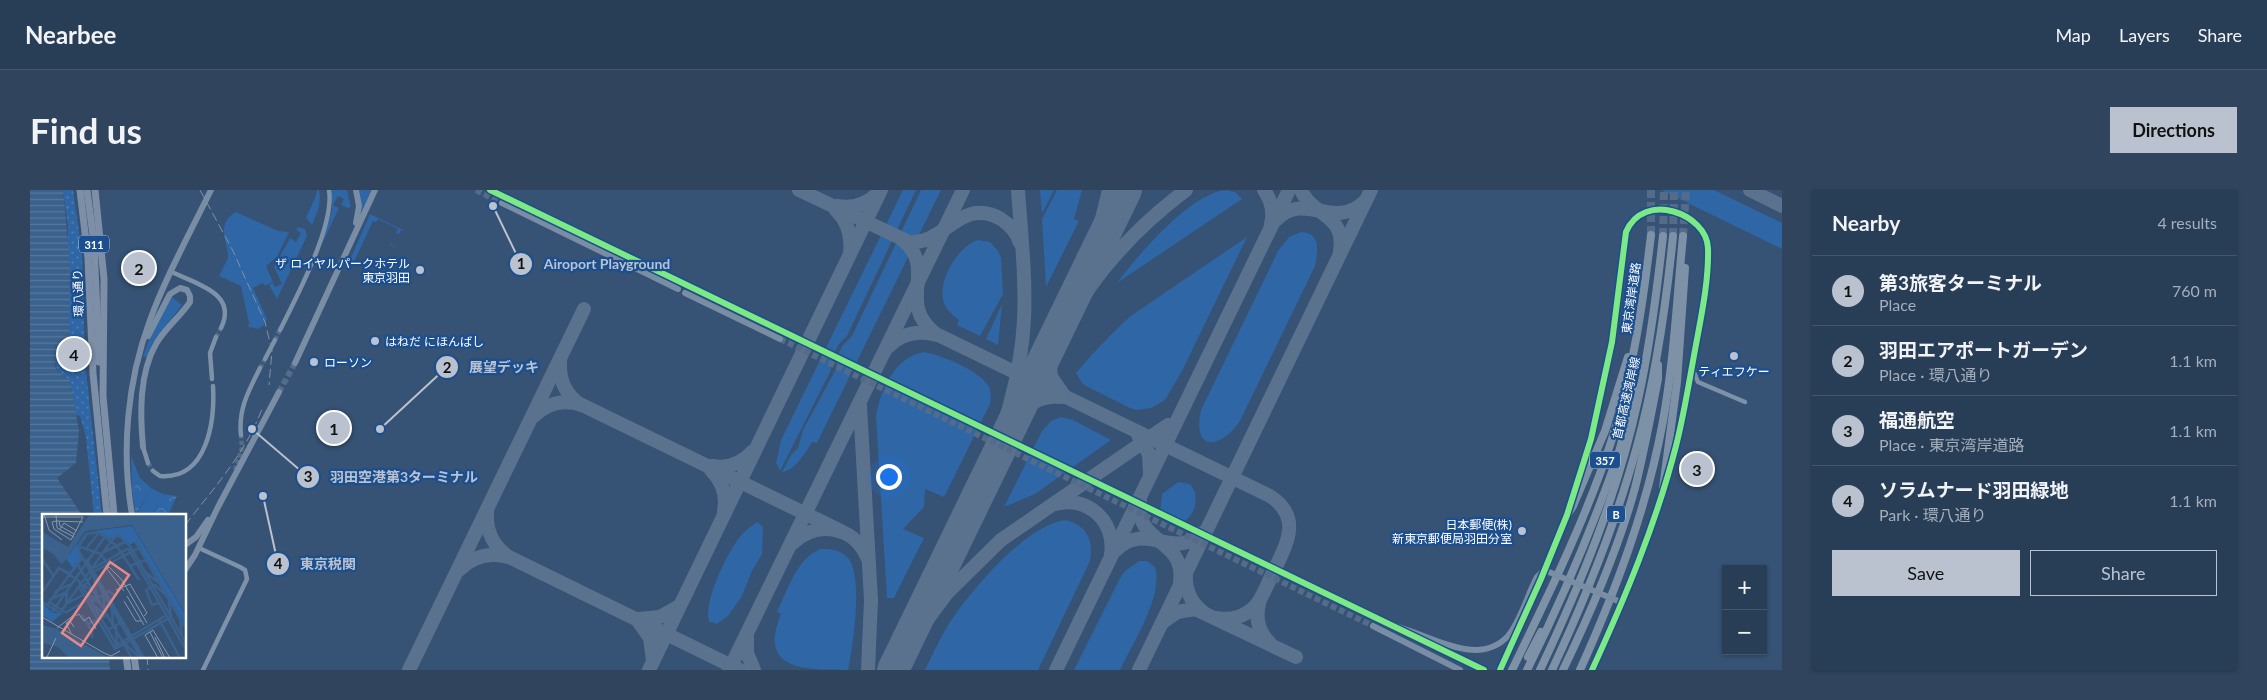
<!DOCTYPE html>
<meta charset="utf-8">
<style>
:root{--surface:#283e57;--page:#30455d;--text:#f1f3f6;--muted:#a5aeba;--line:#44576d;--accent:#b9c2ce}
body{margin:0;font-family:Lato,"Noto Sans JP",sans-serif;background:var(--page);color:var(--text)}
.controls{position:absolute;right:15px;bottom:15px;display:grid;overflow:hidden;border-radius:0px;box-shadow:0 1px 4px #0004}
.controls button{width:45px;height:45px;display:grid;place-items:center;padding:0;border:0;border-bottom:1px solid var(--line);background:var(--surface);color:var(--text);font:25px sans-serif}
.you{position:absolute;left:858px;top:286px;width:18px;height:18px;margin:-12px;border:4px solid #fff;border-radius:50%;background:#1a73e8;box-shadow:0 0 0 8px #1a73e833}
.badge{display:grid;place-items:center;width:32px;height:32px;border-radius:50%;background:var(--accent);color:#111;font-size:16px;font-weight:700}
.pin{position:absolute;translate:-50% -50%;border:2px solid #fff;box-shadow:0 1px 5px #0006}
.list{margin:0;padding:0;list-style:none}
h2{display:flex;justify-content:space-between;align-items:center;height:65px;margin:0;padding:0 20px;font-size:21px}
h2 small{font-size:16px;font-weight:400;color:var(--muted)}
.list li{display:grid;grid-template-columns:32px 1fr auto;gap:15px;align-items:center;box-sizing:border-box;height:70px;padding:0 20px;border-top:1px solid var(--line)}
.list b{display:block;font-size:19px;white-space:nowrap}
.list p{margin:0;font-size:16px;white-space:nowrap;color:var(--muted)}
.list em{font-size:16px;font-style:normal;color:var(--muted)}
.actions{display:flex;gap:10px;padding:15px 20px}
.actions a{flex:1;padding:11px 0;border:1px solid var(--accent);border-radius:0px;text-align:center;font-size:18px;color:var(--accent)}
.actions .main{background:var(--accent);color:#111}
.map{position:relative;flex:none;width:1752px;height:480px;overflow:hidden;border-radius:0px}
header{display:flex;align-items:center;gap:30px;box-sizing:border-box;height:70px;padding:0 25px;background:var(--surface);border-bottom:1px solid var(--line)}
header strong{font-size:24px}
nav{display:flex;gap:28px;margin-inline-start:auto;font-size:18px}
.intro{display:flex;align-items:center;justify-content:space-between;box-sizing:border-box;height:120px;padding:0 30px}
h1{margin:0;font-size:35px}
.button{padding:12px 22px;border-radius:0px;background:var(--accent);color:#111;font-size:18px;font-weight:700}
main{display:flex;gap:30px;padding:0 30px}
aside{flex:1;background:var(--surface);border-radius:0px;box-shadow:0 1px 4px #0004}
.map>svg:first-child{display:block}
.grass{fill:#2f66a5}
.forest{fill:url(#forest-crowns)}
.park{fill:url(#park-dots)}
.water{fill:url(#water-rules)}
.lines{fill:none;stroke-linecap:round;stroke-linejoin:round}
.taxiway{stroke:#5a728e;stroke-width:14}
.runway{stroke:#5a728e;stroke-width:32}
.street-tunnel{stroke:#546c89;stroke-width:4.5;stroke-dasharray:4.5 2;stroke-linecap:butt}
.secondary-tunnel{stroke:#546c89;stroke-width:6;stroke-dasharray:6 3;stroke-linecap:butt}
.highway-tunnel{stroke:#546c89;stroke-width:8;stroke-dasharray:8 4;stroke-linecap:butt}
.street{stroke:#7d92a8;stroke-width:4.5}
.secondary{stroke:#798da4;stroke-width:6}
.primary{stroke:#7d8ea7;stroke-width:7}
.highway{stroke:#7e92a7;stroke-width:8}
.rail{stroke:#7e92a7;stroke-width:1;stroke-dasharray:9 4;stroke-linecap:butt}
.secondary-bridge{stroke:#798da4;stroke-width:6}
.cycleway-casing{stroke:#1b4f8f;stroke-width:9}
.cycleway{stroke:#7ce984;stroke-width:6}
.poi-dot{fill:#b9c2ce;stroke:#1b4f8f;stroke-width:2}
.labels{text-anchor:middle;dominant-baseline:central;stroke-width:4.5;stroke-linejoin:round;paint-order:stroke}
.shield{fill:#1b4f8f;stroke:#bbcadd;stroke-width:1}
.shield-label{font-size:11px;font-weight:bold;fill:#fff}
.poi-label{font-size:12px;fill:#fff;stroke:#1b4f8f;text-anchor:end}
.street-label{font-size:12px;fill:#fff;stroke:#1b4f8f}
.inset-river{fill:none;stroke:#3b618d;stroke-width:2.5}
.inset-road{fill:none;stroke:#8697ac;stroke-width:1}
.view{fill:#e88989;fill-opacity:0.15;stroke:#e88989;stroke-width:2.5}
.inset-edge{fill:none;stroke:#fff;stroke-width:2.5}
.leader{fill:none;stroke:#b9c2ce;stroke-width:2}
.callout-dot{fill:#b9c2ce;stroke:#1b4f8f;stroke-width:2}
.mark-label{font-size:15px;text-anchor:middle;font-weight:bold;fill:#111}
.callout-label{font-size:14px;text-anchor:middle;font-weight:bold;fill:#b9c2ce;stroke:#1b4f8f;stroke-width:4.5;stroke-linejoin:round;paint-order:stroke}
</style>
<header>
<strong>Nearbee</strong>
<nav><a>Map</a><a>Layers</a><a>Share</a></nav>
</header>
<div class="intro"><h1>Find us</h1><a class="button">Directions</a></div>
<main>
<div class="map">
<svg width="1752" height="480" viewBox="0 0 1752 480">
<defs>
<pattern id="forest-crowns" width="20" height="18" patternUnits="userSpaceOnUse" patternTransform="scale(1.25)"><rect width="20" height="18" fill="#2f66a5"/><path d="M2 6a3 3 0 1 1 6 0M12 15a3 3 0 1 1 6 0" fill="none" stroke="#4e7db2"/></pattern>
<pattern id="park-dots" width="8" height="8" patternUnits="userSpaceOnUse" patternTransform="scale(1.25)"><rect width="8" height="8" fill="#2f66a5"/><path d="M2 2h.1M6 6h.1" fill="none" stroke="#4e7db2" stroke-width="1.8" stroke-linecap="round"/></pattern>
<pattern id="water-rules" width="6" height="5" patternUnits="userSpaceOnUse" patternTransform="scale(1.25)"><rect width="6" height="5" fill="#3b618d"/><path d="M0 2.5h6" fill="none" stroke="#58799e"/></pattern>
</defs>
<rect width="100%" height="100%" fill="#365274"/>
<!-- grass -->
<g class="grass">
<path d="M287 0H289C292 13 287 23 282 35L276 28 285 8Z"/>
<path d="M302 0H317L321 17 318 18 311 15 314 9 308 6 303 15 309 18 291 56 302 20Z"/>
<path d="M329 0H342L332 21Z"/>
<path d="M873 0H886L817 146C805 156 802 165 801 180L750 281 746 273 751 250Z"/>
<path d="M891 0H911L787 253 782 252C775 263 766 280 752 282L761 265 768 258 773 240 806 179 807 166 813 155 822 146Z"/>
<path d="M1010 0H1024L1012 24Z"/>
<path d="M1027 0H1052L1044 29 1049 31 1016 97 1012 29Z"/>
<path d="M1196 0 1205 2 1212 9 1087 93C1108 65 1160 3 1196 0Z"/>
<path d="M1631 0H1684L1752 33V59Z"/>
<path d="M206 22 248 41 259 42 247 67 236 76 243 92 235 96 233 93 223 98 237 129 234 135 228 139 218 137 219 133 211 96 189 86 198 68C198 51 185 34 206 22Z"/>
<path d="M340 24 373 40 374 42 371 40 369 44 366 43 361 54 368 59 360 55 368 39 348 29 346 32 343 31 323 74 319 72Z"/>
<path d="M268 37 275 39 277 46 247 109 239 95 243 93 245 97 252 94 244 77 260 48 266 52 271 43 266 40Z"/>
<path d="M1271 42C1291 43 1288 61 1285 76L1210 231C1190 260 1162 262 1171 220L1248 61 1259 47Z"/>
<path d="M1217 47 1152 181 1135 210 1121 218 1107 220 1100 218 1056 196 1052 193 1046 183C1064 162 1081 143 1102 125Z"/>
<path d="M948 50 960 52 968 61 971 68 973 104 950 146 927 135 929 130C922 125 917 120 914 113 906 92 928 56 948 50Z"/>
<path d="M142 107 152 115 123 152 117 168 113 166 120 147Z"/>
<path d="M972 114 968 155 956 149Z"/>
<path d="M894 162C911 165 948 180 958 195 962 201 961 207 960 214L914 307 895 299 894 317 873 339 894 348 864 408H857L846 226C851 198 865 167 894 162Z"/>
<path d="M1031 227 1043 230 1081 250 1005 304 974 317 1012 241 1021 231Z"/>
<path d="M101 266 110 288 102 301Z"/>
<path d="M1148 292 1160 294C1172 307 1164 333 1145 334L1133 328 1130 323 1132 304Z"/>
<path d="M121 298 133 304 122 325H107Z"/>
<path d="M1035 330C1057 335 1064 350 1060 371L1008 480H895C904 462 912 443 924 426 946 395 997 335 1035 330Z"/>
<path d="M727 332 733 337 732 364 722 381 712 406 698 426 687 434 682 432 680 433C671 417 696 365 707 351 712 343 720 337 727 332Z"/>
<path d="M791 359C802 359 812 360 819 369 833 389 823 457 818 480 772 480 728 480 751 424L747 422C757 401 768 366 791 359Z"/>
<path d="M1109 371H1117L1125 377C1134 406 1102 454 1090 480H1044L1089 390 1094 382Z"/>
</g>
<!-- forest -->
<g class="forest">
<path d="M110 288 121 298 106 325 102 301Z"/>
<path d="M133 304 147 306 138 325H122Z"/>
</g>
<!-- park -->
<path class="park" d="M33 0H43L52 64 55 173 72 325H64L56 248 50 226 46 225 40 190C31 185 23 179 27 168L36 162 38 37Z"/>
<!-- water -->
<path class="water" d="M0 0H33L40 75 39 154C36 168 9 172 40 190L49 241 46 273 27 288 52 325H14V466H79L80 480H0Z"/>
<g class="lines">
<!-- taxiway -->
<g class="taxiway">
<path d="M769 0 879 52C915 55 931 6 971 29 980 35 987 43 990 53"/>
<path d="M1234 0C1241 10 1244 22 1241 34"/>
<path d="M1271 0C1282 26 1316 24 1310 61"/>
<path d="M1720 0 1752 16"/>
<path d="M807 16C823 19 837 14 848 3"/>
<path d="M806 20C817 31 822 45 820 62"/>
<path d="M1246 30C1275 0 1303 41 1334 12"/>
<path d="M871 49C910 78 864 112 906 144L1240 306C1275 329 1254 358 1241 387 1235 399 1230 415 1218 422 1208 429 1197 430 1185 428"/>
<path d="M1048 99 1069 41 1079 0"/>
<path d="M858 157C872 143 889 140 907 145"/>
<path d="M1019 163 1021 187 1033 204"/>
<path d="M530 172C529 190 536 205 551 215"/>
<path d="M1011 176C1052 102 1087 52 1156 0"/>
<path d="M830 216 841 410 838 480"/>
<path d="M504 226C517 213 534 209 552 215L811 341"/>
<path d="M987 226C999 212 1013 205 1032 207"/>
<path d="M1108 245 1119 264 1120 285"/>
<path d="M682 276C698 279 712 273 723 261"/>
<path d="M681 280C692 291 697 305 694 321"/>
<path d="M954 293C974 240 991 187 994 130 996 87 991 43 988 0"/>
<path d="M1110 311C1104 354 1156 349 1150 391"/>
<path d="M1025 314C1057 305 1086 331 1081 364"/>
<path d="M457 322C456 342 463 356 479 367L710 480"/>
<path d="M763 353C787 330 824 336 837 367"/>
<path d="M1086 360C1116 330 1144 372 1174 342"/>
<path d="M429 380C443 366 459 362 478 367"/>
<path d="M1156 384C1155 400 1160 412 1173 422"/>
<path d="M1230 410C1225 426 1227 440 1239 452"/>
<path d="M609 429 630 427 649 416"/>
<path d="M608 431 620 448 623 470"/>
<path d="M1133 432 1147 422 1165 419 1266 467"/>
<path d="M717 447V463L724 480"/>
<path d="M870 466 917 403 971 350 1138 235"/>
<path d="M379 480 554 119"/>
<path d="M619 480 851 0"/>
<path d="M699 480 933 0"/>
<path d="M1026 480 1259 0"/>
<path d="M1109 480 1341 0"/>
</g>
<!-- runway -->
<path class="runway" d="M863 480 1096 0"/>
<!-- street-tunnel -->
<g class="street-tunnel">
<path d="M186 147 191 138"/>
<path d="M245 150 250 140"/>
<path d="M230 178 235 169"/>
<path d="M118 273 123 281"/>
<path d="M205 280 212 258 211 245"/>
</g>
<!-- secondary-tunnel -->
<g class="secondary-tunnel">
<path d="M446 0 472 13"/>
<path d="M460 0 478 9"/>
<path d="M752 140 1346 428"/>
<path d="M750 149 1343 436"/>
<path d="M249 202 265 173"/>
</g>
<!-- highway-tunnel -->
<g class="highway-tunnel">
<path d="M1621 0V45"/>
<path d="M1633 46 1634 0"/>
<path d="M1643 46 1644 0"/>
<path d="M1653 46 1656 0"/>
</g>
<!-- street -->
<g class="street">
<path d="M142 82C166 94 208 103 191 138"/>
<path d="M250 140C266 108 305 35 299 0"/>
<path d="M235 169 245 150"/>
<path d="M1663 180 1668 192 1715 212"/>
<path d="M182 189 180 163 186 147"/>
<path d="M211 245C208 219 219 200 230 178"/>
<path d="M113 257 118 273"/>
<path d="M123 281 130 286C177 290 185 232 183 196"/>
<path d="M169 358 210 377 215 380 217 389 173 480"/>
</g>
<!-- secondary -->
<g class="secondary">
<path d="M478 9 652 92"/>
<path d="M472 13 648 99"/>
<path d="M326 33 329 16 326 0"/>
<path d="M659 96 752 140"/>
<path d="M655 103 750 149"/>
<path d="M265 173 345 0"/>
<path d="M113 257C110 224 109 184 126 154 135 138 150 127 160 112V106L157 100 150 98 140 104 118 146"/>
<path d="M102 325C91 261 97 192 120 130 136 86 160 43 181 0"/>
<path d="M155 355 166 347 178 330"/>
<path d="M155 380 165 365 188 317 249 202"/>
<path d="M1346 428 1363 436"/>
<path d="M1360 435C1397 442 1446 480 1478 446 1491 430 1497 406 1507 387L1513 381"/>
<path d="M1343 436 1430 480"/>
<path d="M1383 446 1454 480"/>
<path d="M1470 480 1511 389 1537 325 1561 249 1582 152 1596 42C1614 0 1677 24 1678 58 1679 91 1671 127 1665 160 1659 192 1654 225 1646 256 1626 334 1595 408 1562 480"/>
</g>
<!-- primary -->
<g class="primary">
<path d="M50 0 58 68 63 183 77 325"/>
<path d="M57 0 64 53 69 172"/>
<path d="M65 0 74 89 73 206 84 325"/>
<path d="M96 466 98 480"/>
<path d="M104 466 106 480"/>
</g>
<!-- highway -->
<g class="highway">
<path d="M1633 298 1647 192 1655 78"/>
<path d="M1537 325 1543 316 1575 241 1598 167"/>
<path d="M1498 467 1511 442"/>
<path d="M1482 480C1519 404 1557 327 1583 246 1603 181 1613 113 1621 45"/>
<path d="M1497 480C1532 410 1562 339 1588 265 1595 243 1598 220 1607 198"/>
<path d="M1510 480C1551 393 1588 304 1608 210 1620 156 1627 101 1633 46"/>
<path d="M1522 480C1556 407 1586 333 1607 256 1626 187 1636 116 1643 46"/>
<path d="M1533 480C1561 422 1588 360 1605 298 1614 262 1621 225 1628 189V175"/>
<path d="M1550 480C1586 400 1617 318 1633 231 1644 170 1647 108 1653 46"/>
</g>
<!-- rail -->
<g class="rail">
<path d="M170 0 203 61 235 132 242 161 239 195"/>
<path d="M155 335C184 298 215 264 232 219"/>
<path d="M117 466 118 480"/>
</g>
<!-- secondary-bridge -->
<path class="secondary-bridge" d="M1519 382 1588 411"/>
<defs>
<g id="cycleway">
<path d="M460 0 1454 480"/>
<path d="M1470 480 1511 389 1537 325 1561 249 1582 152 1596 42C1614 0 1677 24 1678 58 1679 91 1671 127 1665 160 1659 192 1654 225 1646 256 1626 334 1595 408 1562 480"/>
</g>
</defs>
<!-- cycleway casing -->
<use href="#cycleway" class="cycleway-casing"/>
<!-- cycleway -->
<use href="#cycleway" class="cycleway"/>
</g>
<!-- markers -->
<g class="poi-dot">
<circle cx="390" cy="80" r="5"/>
<circle cx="345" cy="151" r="5"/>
<circle cx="1704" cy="166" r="5"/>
<circle cx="284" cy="172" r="5"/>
<circle cx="1492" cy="341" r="5"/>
</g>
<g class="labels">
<!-- shield labels -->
<g class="shield">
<rect x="49" y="45.5" width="30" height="17" rx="4"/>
<rect x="1560" y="261.5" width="30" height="17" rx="4"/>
<rect x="1577" y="315.5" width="18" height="17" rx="4"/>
</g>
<g class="shield-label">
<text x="64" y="54">311</text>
<text x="1575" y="270">357</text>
<text x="1586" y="324">B</text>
</g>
<!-- poi labels -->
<g class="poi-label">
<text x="380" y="73">ザ ロイヤルパークホテル<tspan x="380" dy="14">東京羽田</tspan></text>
<text x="355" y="151" text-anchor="start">はねだ にほんばし</text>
<text x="294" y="172" text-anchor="start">ローソン</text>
<text x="1704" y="181" text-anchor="middle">ティエフケー</text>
<text x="1482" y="334">日本郵便(株)<tspan x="1482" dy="14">新東京郵便局羽田分室</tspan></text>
</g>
<!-- street labels -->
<g class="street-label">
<text transform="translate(48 103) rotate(-92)">環八通り</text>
<text transform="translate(1601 108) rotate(-82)">東京湾岸道路</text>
<text transform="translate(1596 208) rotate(-77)">首都高速湾岸線</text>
</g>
</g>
<!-- overview -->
<g transform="translate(12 324)">
<rect width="144" height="144" fill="#365274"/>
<path d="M90 12 144 102V112L94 27 88 31 77 21 68 25 56 17 45 18 36 30 39 44 29 58 27 59 18 53 28 58 31 54 24 45 44 18ZM0 89 11 99H21L10 108 0 101Z" fill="#2f66a5"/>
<path d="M48 0H144V101L90 11 43 17 20 51 11 40 3 35 0 37V12L2 19 26 33ZM0 111 15 115 67 144H27L16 133 0 129Z" fill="#3b618d"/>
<path class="inset-river" d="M93 27 144 115M39 33 59 40 65 49M86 34 144 136M43 36 56 20M62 38 83 28M0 45 11 61M44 45 102 144M36 51 90 144M87 52 104 46M52 54 85 35M102 57 117 69M49 59 97 34M52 64 55 83M97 66 75 32 56 18 45 20 38 30 37 38 99 144M37 67 76 133M39 70 52 78M37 73 73 135 129 103 127 87M41 74 50 61M25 77 24 90 41 81M43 77 58 89M13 78 31 69M0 79 17 54 37 67M61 80 63 97M46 85 51 87 67 77 72 81M7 86 23 79M0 88 18 99 70 26 76 21 88 32 144 129M7 88 23 98M116 89 110 91 104 76 113 71 124 81M5 91 40 44M52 92 66 102M70 95 71 111M10 98 64 21M23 99 43 87M40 100 50 118V124M117 105 138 144M138 105 140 122M46 110 65 101M71 112H74L75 133M12 115V121L48 144M66 116 81 107M83 130 96 142M71 133 123 102"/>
<path class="inset-road" d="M2 0 7 16 20 26M14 0 15 14 32 23M0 3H41L29 26 12 15 10 8 14 7M14 7 41 8M17 7 18 12 32 20M18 15 22 9 35 17M67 53 65 55 82 77M67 53 80 66 105 109M74 76 88 70 105 99 102 102M85 82 102 111M82 87 94 107H99M34 102 37 100 42 107 47 103 54 115M0 103 62 139M15 114 32 101M108 118 121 144M29 119 24 109 28 107 32 113M113 123 123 144M62 139 69 142 78 137M5 143 14 124M116 144 103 121 111 116 128 144"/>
<path class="view" d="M68 48 87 61 39 132 20 119Z"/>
<rect width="144" height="144" class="inset-edge"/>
</g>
<!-- callouts -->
<path class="leader" d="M463 16L491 74M350 239L417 177M222 239L278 287M233 306L248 374"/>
<g class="callout-dot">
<circle cx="463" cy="16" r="5"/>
<circle cx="350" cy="239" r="5"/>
<circle cx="222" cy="239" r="5"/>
<circle cx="233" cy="306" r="5"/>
<circle cx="491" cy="74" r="12"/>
<circle cx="417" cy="177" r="12"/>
<circle cx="278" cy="287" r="12"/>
<circle cx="248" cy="374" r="12"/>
</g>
<g class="mark-label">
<text x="491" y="79">1</text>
<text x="417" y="183">2</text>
<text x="278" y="292">3</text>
<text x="248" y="379">4</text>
</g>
<g class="callout-label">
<text x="577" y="79">Airoport Playground</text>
<text x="474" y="182">展望デッキ</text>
<text x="374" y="292">羽田空港第3ターミナル</text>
<text x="298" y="379">東京税関</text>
</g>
</svg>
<div class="controls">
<button>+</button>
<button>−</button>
</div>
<div class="you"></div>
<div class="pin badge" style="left:304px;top:238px">1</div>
<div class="pin badge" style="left:109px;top:78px">2</div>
<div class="pin badge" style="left:1667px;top:279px">3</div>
<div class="pin badge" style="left:44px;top:164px">4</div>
</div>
<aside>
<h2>Nearby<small>4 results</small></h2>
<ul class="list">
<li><span class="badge">1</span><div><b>第3旅客ターミナル</b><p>Place</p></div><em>760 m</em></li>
<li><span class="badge">2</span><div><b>羽田エアポートガーデン</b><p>Place · 環八通り</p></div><em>1.1 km</em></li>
<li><span class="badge">3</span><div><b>福通航空</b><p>Place · 東京湾岸道路</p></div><em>1.1 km</em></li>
<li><span class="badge">4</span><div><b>ソラムナード羽田緑地</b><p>Park · 環八通り</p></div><em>1.1 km</em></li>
</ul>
<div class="actions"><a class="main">Save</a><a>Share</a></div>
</aside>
</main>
